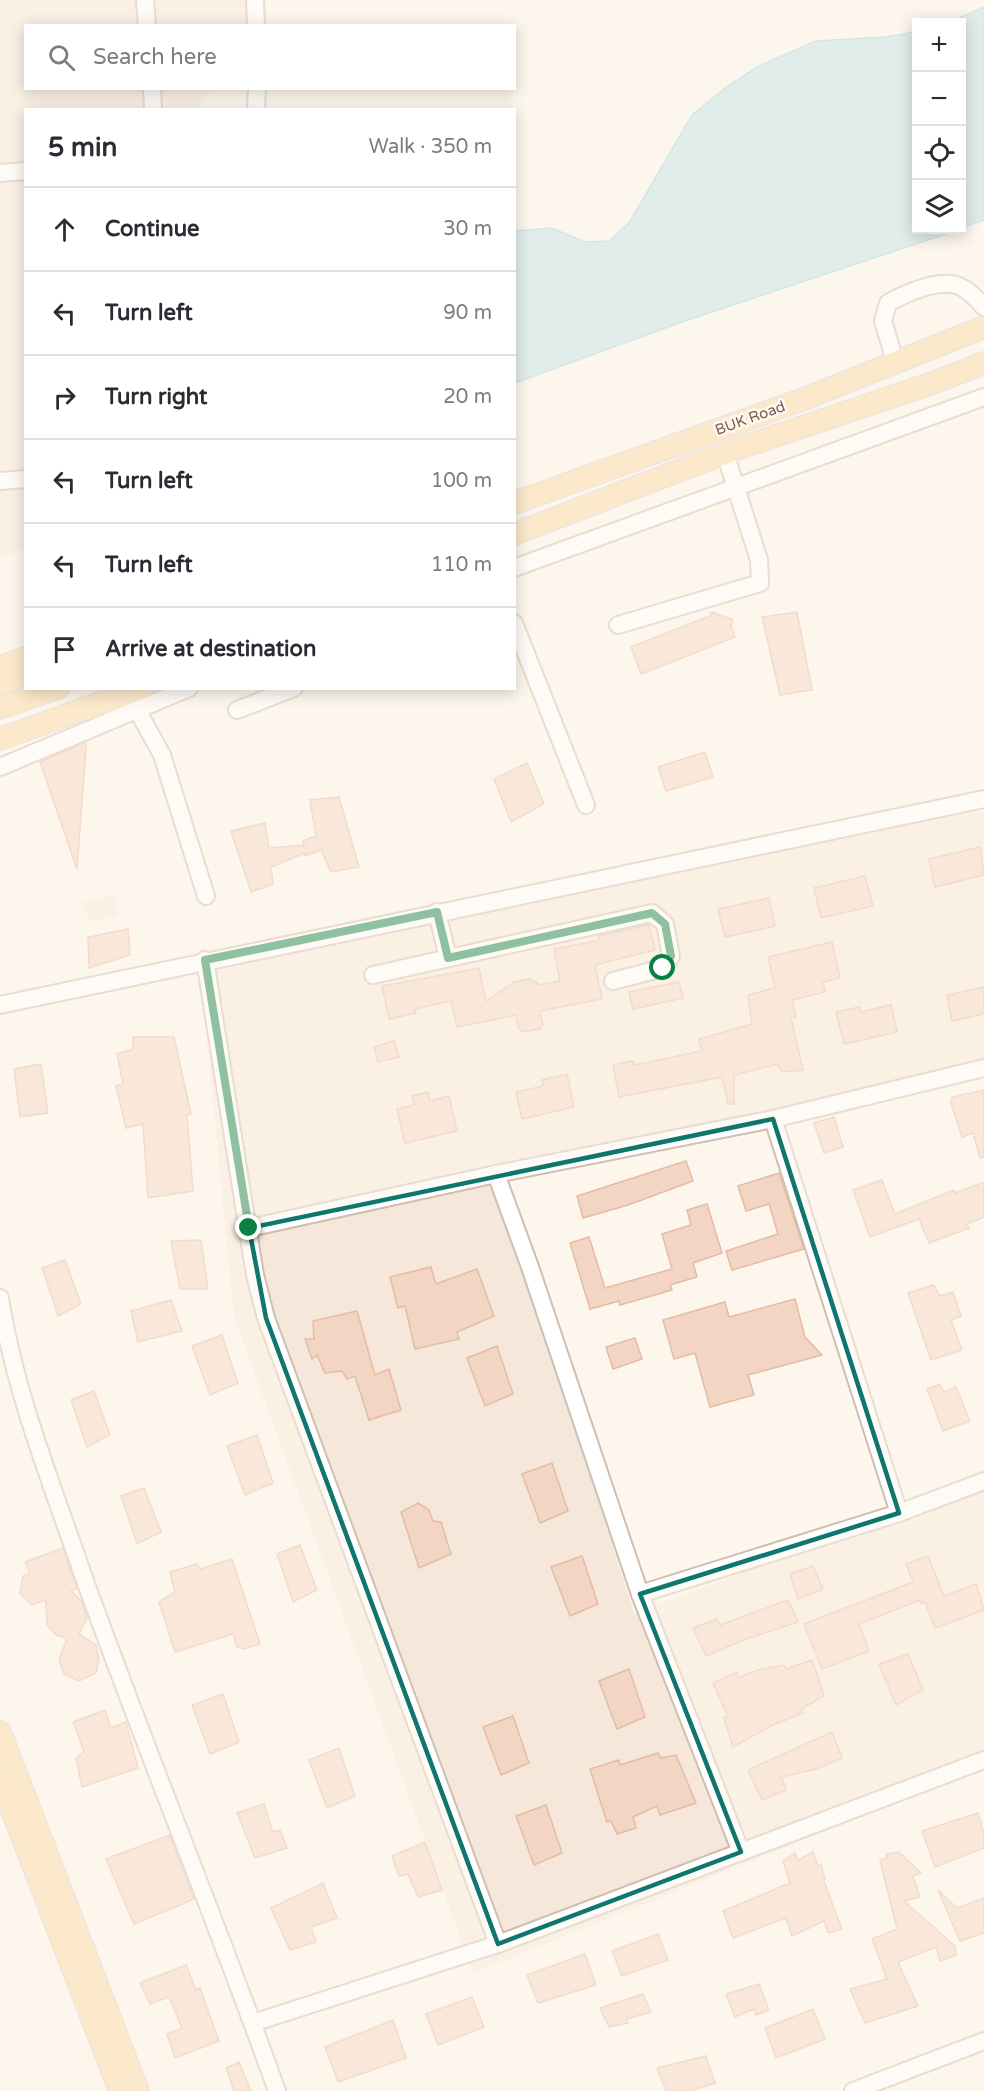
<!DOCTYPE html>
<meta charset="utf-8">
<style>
:root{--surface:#fff;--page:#f2f2f3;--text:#2b2b33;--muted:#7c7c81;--line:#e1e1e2}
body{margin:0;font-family:"Varela Round",sans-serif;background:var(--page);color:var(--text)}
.controls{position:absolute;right:18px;top:18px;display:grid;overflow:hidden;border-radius:0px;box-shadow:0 3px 15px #0003}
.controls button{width:54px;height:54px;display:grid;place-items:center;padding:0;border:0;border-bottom:2px solid var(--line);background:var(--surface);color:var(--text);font:30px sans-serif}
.stop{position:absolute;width:18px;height:18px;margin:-14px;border:4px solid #0b8043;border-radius:50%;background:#fff}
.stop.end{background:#0b8043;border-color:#fff;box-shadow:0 2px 6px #0008}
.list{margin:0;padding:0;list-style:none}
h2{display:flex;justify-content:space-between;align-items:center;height:78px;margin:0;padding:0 24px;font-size:26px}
h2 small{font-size:20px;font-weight:400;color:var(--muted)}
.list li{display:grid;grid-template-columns:39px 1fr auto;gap:18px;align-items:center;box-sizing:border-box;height:84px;padding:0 24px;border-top:2px solid var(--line)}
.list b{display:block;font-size:22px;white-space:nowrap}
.list em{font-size:20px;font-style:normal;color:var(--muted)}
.icon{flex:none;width:33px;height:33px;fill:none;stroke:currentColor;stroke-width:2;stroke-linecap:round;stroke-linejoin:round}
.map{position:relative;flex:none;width:984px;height:2091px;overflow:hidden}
.search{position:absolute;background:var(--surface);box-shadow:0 3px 15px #0003;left:24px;top:24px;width:492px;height:66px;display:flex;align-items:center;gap:15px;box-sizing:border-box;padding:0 21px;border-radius:0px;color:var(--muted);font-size:22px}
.panel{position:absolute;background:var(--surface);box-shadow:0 3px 15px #0003;left:24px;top:108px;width:492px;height:582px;border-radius:0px}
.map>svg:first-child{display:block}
.residential{fill:#f5e8da}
.water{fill:#bfe3e8;stroke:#a5d3da;stroke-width:1.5}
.building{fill:#f3d5c3;stroke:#e6bba3;stroke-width:1.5}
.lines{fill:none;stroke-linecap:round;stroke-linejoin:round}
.minor-casing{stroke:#d1beb0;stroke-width:20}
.major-casing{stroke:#dad1cd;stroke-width:24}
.minor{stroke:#fff;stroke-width:16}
.major{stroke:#fbd9a5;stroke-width:21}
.route{stroke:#0b8043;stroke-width:8}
.marked{fill:none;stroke:#0f766e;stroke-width:4.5;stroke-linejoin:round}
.labels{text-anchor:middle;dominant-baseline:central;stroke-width:5;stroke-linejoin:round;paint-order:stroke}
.street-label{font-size:15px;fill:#7a5c4d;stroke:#fffaf3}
</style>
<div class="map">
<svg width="984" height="2091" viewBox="0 0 984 2091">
<rect width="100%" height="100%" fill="#fdf6ec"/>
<!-- residential -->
<g class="residential">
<path d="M0 0H267L256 25 26 26V88L211 89 197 109 26 110 25 549 0 557Z"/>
<path d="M984 811V1073L500 1182 634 1614 984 1480V1768L473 1973 234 1316 200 969 420 911Z"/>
<path d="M114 895 118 916 89 921 82 902Z"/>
</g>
<!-- water -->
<g class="water">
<path d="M984 7V220L962 228V22H950Z"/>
<path d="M916 32V230H958L682 322 515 383V231L552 228 585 242 609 241 629 223 692 115 725 88 757 67 816 41 885 37Z"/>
</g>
<!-- building -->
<g class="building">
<path d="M712 612 733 620 731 626 735 637 641 674 631 647 710 616Z"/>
<path d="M797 612 812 690 780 695 762 617Z"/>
<path d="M86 742V748L77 869 40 762Z"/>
<path d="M705 752 713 777 666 791 658 767Z"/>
<path d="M527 763 544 804 511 822 494 779Z"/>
<path d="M339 797 359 867 331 872 321 850 305 856V853L271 867 273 884 251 892 231 831 265 823 269 848 304 845 303 841 316 836 310 800Z"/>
<path d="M980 847 984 875 935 887 929 859Z"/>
<path d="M865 876 873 906 821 918 814 888Z"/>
<path d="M769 898 775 926 725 937 718 909Z"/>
<path d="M649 925 655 950 595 965 602 999 540 1011 543 1024 539 1029 524 1032 519 1029 516 1015 457 1027 451 1001 415 1009 416 1013 389 1019 382 986 479 968 486 1001 514 982 530 979 540 985 560 981 554 949 600 940 598 936Z"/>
<path d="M128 929 130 955 89 968 88 937Z"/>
<path d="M832 942 840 978 823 982 825 992 792 1000 796 1017 791 1018 803 1070 782 1072 778 1064 734 1075V1104H728L722 1077 619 1097 613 1065 633 1061 634 1065 702 1051 699 1039 752 1024 748 995 775 988 768 957Z"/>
<path d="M679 982 683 998 633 1009 629 992Z"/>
<path d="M984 987V1014L952 1021 947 995Z"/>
<path d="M891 1005 897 1032 844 1044 836 1012 860 1007 861 1012Z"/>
<path d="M133 1037H174L191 1114 187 1115 193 1191 148 1198 143 1124 126 1128 116 1086 123 1084 117 1054 133 1049Z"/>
<path d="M394 1041 399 1057 378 1062 374 1047Z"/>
<path d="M41 1064 48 1113 20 1117 14 1069Z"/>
<path d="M567 1074 574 1107 522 1119 516 1092 544 1086 542 1080Z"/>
<path d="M984 1090V1157L980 1158 973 1133 962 1137 951 1104 952 1097Z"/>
<path d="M428 1092 430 1101 449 1096 457 1131 405 1143 397 1109 414 1105 412 1096Z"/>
<path d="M834 1117 843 1147 824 1153 814 1123Z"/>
<path d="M686 1161 693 1181 628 1205 583 1218 577 1196Z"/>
<path d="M779 1173 804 1249 732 1270 726 1251 778 1234 769 1204 746 1211 738 1186Z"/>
<path d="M882 1180 895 1214 954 1190 955 1193 984 1182V1217L967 1224 969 1228 929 1243 919 1219 870 1237 853 1190Z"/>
<path d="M707 1204 722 1253 693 1263 697 1277 670 1285 672 1290 620 1305 619 1301 590 1309 570 1243 589 1237 605 1288 672 1269 662 1234 691 1225 687 1210Z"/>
<path d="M201 1240 208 1289H180L171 1241Z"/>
<path d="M65 1260 81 1304 58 1316 42 1268Z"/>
<path d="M431 1267 436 1284 477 1269 494 1316 457 1332 459 1339 415 1349 405 1306 398 1308 390 1277Z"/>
<path d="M933 1285 940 1296 953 1292 961 1316 951 1320 962 1350 931 1360 908 1293Z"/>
<path d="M795 1299 805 1337 822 1355 748 1375 754 1395 710 1407 695 1353 674 1359 663 1320 725 1302 729 1317Z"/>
<path d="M171 1300 182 1331 138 1342 131 1311Z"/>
<path d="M357 1311 375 1375 389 1369 401 1410 369 1420 355 1376 347 1379 342 1371 325 1373 317 1355 312 1359 305 1339H314L313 1321Z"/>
<path d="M222 1335 238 1383 210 1395 192 1346Z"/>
<path d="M635 1338 642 1359 613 1369 606 1347Z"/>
<path d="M497 1346 513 1394 485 1406 467 1358Z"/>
<path d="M940 1384 944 1392 956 1387 970 1421 943 1431 927 1389Z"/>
<path d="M94 1391 110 1435 87 1447 71 1400Z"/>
<path d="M257 1435 273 1483 245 1495 227 1446Z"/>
<path d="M552 1463 568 1511 540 1523 522 1474Z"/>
<path d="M144 1488 161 1532 137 1544 121 1496Z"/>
<path d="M418 1503 429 1510 433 1521 441 1522 451 1554 419 1568 401 1512Z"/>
<path d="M300 1545 317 1590 293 1602 277 1554Z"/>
<path d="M63 1548 77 1588 71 1591 82 1602 87 1618 79 1634 96 1645 99 1659 96 1673 79 1681 64 1674 59 1660 67 1638 56 1635 47 1625 46 1600 32 1605 20 1593 23 1576 30 1573 25 1562Z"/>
<path d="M582 1556 598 1604 570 1616 551 1567Z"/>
<path d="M928 1556 944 1596 976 1584 984 1610 935 1628 925 1602 921 1604 920 1600 859 1624 869 1651 822 1669 804 1624 913 1582 906 1564Z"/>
<path d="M232 1559 260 1644 244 1649 237 1647 233 1634 175 1652 159 1602 175 1592 170 1572 197 1564 200 1569Z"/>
<path d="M813 1566 823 1589 798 1599 790 1574Z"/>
<path d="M788 1600 798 1622 746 1639 706 1656 693 1628 717 1619 720 1625Z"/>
<path d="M908 1654 923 1690 896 1705 879 1664Z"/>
<path d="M812 1660 824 1696 801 1709 803 1713 773 1725 733 1747 724 1718 728 1716 713 1683 737 1672V1678L758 1670 784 1665 786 1669Z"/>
<path d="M629 1669 645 1717 617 1729 599 1681Z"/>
<path d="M223 1694 239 1742 210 1754 192 1705Z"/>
<path d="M105 1710 111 1728 126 1722 138 1768 82 1787 76 1758 84 1752 73 1722Z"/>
<path d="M513 1716 529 1763 501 1775 483 1727Z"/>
<path d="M832 1732 842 1758 816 1769 781 1777 786 1790 762 1800 748 1770Z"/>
<path d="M339 1748 355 1796 327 1808 309 1760Z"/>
<path d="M658 1753 661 1758 676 1755 696 1803 660 1815 657 1806 633 1817 636 1828 617 1834 611 1821 607 1822 590 1769 619 1760 620 1765Z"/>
<path d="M264 1804 273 1832 280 1830 287 1848 255 1858 237 1813Z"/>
<path d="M546 1805 562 1853 534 1865 516 1816Z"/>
<path d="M978 1813 984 1834V1848L935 1867 922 1831Z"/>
<path d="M170 1835 194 1899 134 1924 106 1859Z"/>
<path d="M425 1842 442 1890 418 1897 408 1874 399 1876 392 1856Z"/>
<path d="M813 1852 818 1866 821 1864 825 1879H823L842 1929 828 1933 824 1921 792 1936 786 1918 733 1938 723 1911 790 1883 783 1861 795 1853 798 1860Z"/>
<path d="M899 1852 921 1873 913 1876 920 1897 904 1901 955 1946 956 1955 940 1961 936 1947 898 1962 918 2006 865 2023 850 1989 887 1979 872 1939 897 1929 880 1860 888 1858 886 1854Z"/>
<path d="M323 1883 337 1918 311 1927 316 1942 290 1950 271 1908Z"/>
<path d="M938 1890 957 1908 984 1898V1933L960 1941Z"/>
<path d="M658 1934 668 1960 622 1976 612 1951Z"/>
<path d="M585 1954 596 1985 538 2003 527 1975Z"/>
<path d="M186 1965 196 1990 200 1988 219 2041 175 2058 167 2034 182 2028 169 1997 150 2004 140 1983Z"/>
<path d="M759 1984 769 2010 756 2015 754 2009 735 2017 726 1994Z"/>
<path d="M643 1994 651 2012 627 2019 628 2023 609 2027 600 2008Z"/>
<path d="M472 1997 484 2027 438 2045 426 2014Z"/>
<path d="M813 2009 825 2039 776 2058 765 2028Z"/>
<path d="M393 2020 406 2058 338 2082 325 2047Z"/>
<path d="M706 2056 715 2083 690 2091H666L657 2068Z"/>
<path d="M239 2062 251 2091H234L226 2068Z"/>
</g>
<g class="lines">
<defs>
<g id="minor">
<path d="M145 0 147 26"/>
<path d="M255 0 256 26"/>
<path d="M152 88 153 110"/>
<path d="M256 110 257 88"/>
<path d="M0 173 26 171"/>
<path d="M895 361 883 321 888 303C906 293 943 276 963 288 971 292 978 301 984 307"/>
<path d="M0 481 26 479"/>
<path d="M514 568 984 397"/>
<path d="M514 623 586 805"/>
<path d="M618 625 760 583 759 560 725 453"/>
<path d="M128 693 162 755 206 896"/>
<path d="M237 710 294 688"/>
<path d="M0 767 189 688"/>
<path d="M437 912 448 958"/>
<path d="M205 960 255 1275 266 1318 498 1944"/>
<path d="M373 975 652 913 665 924 671 956 663 968 613 981"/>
<path d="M0 1005 984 799"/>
<path d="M773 1119 899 1513"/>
<path d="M496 1174 530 1267 640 1594 741 1852"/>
<path d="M249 1228 496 1174 773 1119 984 1068"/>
<path d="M0 1298C15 1393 51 1482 82 1572 144 1746 215 1917 277 2091"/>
<path d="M640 1594 899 1513 984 1481"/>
<path d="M253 2023 498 1944 984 1760"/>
<path d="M853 2091 984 2041"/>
</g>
<g id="major">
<path d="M514 503 804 399 984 327"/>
<path d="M514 534 725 453 930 384 984 363"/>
<path d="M0 667 26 658"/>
<path d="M0 683 26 675"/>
<path d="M0 708 58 688"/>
<path d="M0 739 142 688"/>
<path d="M0 1732 138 2091"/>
<path d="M0 1779 120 2091"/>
</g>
</defs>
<!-- minor casing -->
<use href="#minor" class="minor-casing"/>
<!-- major casing -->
<use href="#major" class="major-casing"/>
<!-- minor -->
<use href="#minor" class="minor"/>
<!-- major -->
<use href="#major" class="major"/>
</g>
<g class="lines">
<!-- route -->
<path class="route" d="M249 1228 205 960 437 912 448 958 652 913 665 924 671 956 663 968"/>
</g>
<!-- marked area -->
<path d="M0 0H984V2091H0ZM773 1119 899 1513 640 1594 741 1852 498 1944 266 1318 249 1228Z" fill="#fdf6ec" fill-opacity=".55" fill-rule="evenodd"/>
<path class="marked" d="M773 1119 899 1513 640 1594 741 1852 498 1944 266 1318 249 1228Z"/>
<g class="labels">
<!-- street labels -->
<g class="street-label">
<text transform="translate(750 418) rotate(-20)">BUK Road</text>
</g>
</g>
</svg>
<div class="controls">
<button>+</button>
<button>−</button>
<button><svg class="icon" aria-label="locate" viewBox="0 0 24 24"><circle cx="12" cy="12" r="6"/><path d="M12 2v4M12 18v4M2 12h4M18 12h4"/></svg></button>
<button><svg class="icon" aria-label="layers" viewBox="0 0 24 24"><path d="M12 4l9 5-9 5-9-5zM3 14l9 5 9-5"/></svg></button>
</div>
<div class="stop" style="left:663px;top:968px"></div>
<div class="stop end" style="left:249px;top:1228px"></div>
<div class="search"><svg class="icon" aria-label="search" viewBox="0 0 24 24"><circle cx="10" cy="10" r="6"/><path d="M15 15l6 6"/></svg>Search here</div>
<section class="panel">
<h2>5 min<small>Walk · 350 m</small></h2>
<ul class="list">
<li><svg class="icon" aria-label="ahead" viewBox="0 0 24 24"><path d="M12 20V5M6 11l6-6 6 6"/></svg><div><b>Continue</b></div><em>30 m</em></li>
<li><svg class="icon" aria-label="left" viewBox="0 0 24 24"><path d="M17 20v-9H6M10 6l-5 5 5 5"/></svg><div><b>Turn left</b></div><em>90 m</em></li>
<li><svg class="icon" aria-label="right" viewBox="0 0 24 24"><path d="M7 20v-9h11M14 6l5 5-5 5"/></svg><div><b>Turn right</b></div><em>20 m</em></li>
<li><svg class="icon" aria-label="left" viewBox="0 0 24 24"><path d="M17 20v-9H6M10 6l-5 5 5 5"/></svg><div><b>Turn left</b></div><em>100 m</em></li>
<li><svg class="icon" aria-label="left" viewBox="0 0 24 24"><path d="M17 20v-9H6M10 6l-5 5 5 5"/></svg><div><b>Turn left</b></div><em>110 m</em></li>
<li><svg class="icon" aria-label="arrive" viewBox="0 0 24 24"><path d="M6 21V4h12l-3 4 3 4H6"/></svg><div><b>Arrive at destination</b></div></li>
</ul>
</section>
</div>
